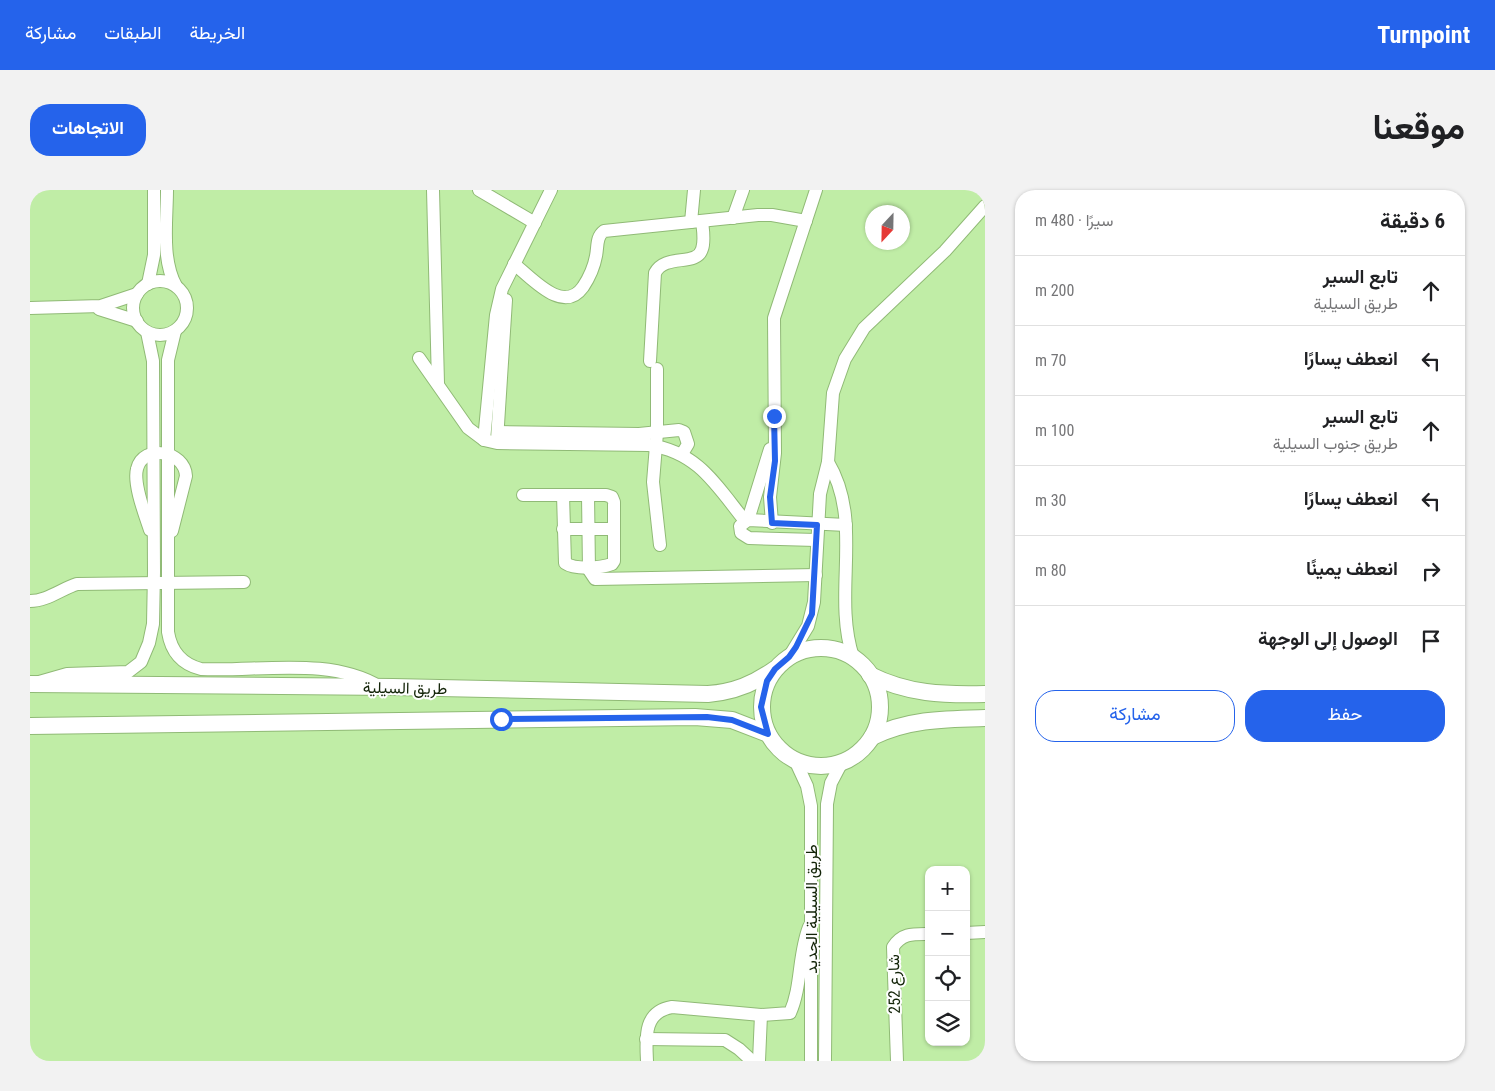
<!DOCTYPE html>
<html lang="ar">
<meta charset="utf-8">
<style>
:root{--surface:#fff;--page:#f2f2f2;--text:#202124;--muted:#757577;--line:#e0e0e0;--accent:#2563eb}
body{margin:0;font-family:"Roboto Condensed",Vazirmatn,sans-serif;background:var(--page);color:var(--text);direction:rtl}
.controls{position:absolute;right:15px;bottom:15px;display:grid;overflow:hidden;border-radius:10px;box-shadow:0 1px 4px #0004}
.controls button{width:45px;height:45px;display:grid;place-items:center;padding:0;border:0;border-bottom:1px solid var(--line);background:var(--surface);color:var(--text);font:25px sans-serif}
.compass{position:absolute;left:835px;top:15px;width:45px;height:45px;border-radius:50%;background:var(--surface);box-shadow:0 1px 4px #0004;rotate:202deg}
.stop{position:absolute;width:15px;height:15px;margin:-11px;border:4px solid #2563eb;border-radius:50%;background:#fff}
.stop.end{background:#2563eb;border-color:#fff;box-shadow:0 1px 5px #0008}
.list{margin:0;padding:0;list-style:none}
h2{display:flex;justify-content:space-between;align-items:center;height:65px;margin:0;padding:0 20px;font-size:21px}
h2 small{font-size:16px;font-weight:400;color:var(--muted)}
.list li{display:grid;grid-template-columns:32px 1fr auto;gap:15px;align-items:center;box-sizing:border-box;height:70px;padding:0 20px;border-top:1px solid var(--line)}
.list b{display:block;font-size:19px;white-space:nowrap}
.list p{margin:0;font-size:16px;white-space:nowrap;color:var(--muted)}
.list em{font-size:16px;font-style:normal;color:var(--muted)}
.actions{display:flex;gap:10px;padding:15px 20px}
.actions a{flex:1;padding:11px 0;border:1px solid var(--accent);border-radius:20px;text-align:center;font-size:18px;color:var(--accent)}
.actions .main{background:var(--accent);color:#fff}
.icon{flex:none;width:28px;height:28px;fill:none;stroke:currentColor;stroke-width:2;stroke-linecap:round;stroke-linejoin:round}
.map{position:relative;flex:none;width:955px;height:871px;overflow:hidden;direction:ltr;border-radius:20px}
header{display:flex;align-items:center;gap:30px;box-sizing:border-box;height:70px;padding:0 25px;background:var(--accent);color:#fff}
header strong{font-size:24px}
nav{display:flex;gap:28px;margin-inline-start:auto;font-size:18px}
.intro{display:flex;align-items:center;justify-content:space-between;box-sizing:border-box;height:120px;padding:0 30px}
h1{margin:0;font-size:35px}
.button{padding:12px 22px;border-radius:20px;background:var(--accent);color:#fff;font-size:18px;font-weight:700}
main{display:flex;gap:30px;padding:0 30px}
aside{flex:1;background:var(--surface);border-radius:20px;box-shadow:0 1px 4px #0004}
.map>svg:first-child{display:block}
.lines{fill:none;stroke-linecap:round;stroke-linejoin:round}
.minor-casing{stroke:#90ba76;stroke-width:14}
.major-casing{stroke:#90ba76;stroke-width:18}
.minor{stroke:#fff;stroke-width:12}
.major{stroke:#fff;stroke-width:16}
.route{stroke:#2563eb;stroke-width:6}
.labels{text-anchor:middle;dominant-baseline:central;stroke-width:4;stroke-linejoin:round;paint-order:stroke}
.street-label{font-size:16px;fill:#132408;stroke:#fefefe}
</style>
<header>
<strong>Turnpoint</strong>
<nav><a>الخريطة</a><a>الطبقات</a><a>مشاركة</a></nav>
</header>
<div class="intro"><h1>موقعنا</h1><a class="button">الاتجاهات</a></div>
<main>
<aside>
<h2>6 دقيقة<small>سيرًا · 480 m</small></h2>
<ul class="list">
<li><svg class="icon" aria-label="ahead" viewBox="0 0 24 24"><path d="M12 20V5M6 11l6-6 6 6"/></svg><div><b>تابع السير</b><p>طريق السيلية</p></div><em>200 m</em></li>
<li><svg class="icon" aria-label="left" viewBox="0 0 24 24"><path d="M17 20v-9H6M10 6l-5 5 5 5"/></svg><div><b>انعطف يسارًا</b></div><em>70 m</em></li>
<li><svg class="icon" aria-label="ahead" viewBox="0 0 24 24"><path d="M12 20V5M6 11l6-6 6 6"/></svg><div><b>تابع السير</b><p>طريق جنوب السيلية</p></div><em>100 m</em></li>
<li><svg class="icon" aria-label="left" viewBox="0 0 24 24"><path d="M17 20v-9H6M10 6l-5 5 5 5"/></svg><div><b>انعطف يسارًا</b></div><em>30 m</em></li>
<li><svg class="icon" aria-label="right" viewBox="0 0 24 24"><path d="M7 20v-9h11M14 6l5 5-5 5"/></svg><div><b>انعطف يمينًا</b></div><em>80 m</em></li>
<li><svg class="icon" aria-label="arrive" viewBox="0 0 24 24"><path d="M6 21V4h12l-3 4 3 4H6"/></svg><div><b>الوصول إلى الوجهة</b></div></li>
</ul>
<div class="actions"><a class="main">حفظ</a><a>مشاركة</a></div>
</aside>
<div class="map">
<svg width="955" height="871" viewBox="0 0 955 871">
<rect width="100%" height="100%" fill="#c0eda6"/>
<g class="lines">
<defs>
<g id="minor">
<path d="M137 0C137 30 131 69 146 96"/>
<path d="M403 0 408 193"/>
<path d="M449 0 505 33"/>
<path d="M703 28 713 0"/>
<path d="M661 32 664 0"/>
<path d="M484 74C502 88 533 125 553 97 559 88 564 77 566 66 568 56 566 47 574 41L728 25H742L776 31"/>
<circle cx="130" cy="118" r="27"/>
<path d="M118 94 124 65V0"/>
<path d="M0 118 71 116 107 104"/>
<path d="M69 119 107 131"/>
<path d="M145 141 138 170V442C141 461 151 474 171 479 227 482 300 466 350 497"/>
<path d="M389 168 438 238 454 250 467 253 619 255C668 262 686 295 715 331"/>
<path d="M620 171 625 83C635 63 667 77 672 59 675 51 673 40 672 31"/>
<path d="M627 179V243L623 292 630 355"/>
<path d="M468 242 609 244 649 240 654 242 658 254 652 264"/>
<path d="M454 250 466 125 472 99 521 0"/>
<path d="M467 250 476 110"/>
<path d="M798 272C834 332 802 403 823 467"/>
<path d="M493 305H576L582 307 584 312V371L582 374C571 378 545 380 535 373L533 305"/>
<path d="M558 305 559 380 565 389 786 385"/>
<path d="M718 330 740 259"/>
<path d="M742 333 740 307 745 263 744 128 786 0"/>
<path d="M533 339H584"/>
<path d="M120 340C115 325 103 294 107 279 113 253 155 261 156 286L142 341"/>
<path d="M786 350 719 348 711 343 710 336 718 330 816 335"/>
<path d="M0 411C17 411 31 399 47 394L214 392"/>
<path d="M759 467 778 436 784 412 790 304 798 272 803 203 815 169 834 138 915 61 955 16"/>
<path d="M9 492 37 484 98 482 111 472 119 453 123 434 124 382 123 171 117 142"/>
<path d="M765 570 777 596 781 616V871"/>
<path d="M936 743 955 742"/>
<path d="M616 849 695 850 709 859 722 871"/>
<path d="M617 871C616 848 613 822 642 817L731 825 760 823C772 796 768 765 779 737"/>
<path d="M729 871 731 825"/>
<path d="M795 871 797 614 801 593 812 572"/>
<path d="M867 871 863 757C872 743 883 744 899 744"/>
</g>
<g id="major">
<circle cx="791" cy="517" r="59"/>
<path d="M840 485C878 504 913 505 955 504"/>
<path d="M0 494 363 497 678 504C704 502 724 494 745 479"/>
<path d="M0 536 665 527 702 530 738 544"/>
<path d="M842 547C878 529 915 529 955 528"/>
</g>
</defs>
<!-- minor casing -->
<use href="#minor" class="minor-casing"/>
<!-- major casing -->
<use href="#major" class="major-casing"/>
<!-- minor -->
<use href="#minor" class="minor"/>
<!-- major -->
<use href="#major" class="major"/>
</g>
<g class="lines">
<!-- route -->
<path class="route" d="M471 529 677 527 702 530 738 544 731 517 737 491 745 479 759 467 766 457 782 424 787 335 742 333 740 307 745 271 744 226"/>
</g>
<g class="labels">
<!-- street labels -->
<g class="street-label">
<text transform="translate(375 498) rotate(1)">طريق السيلية</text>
<text transform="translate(781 719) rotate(-90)">طريق السيلية الجديد</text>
<text transform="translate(864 794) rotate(-91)">شارع 252</text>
</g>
</g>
</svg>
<div class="controls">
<button>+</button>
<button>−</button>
<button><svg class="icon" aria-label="locate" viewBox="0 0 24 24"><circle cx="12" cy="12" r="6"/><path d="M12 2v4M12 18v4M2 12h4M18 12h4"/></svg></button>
<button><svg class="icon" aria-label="layers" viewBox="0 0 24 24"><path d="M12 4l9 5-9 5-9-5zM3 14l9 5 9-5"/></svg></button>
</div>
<svg class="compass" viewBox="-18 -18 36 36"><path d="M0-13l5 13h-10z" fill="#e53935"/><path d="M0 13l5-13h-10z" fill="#757577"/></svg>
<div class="stop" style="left:471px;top:529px"></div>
<div class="stop end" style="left:744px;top:226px"></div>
</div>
</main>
